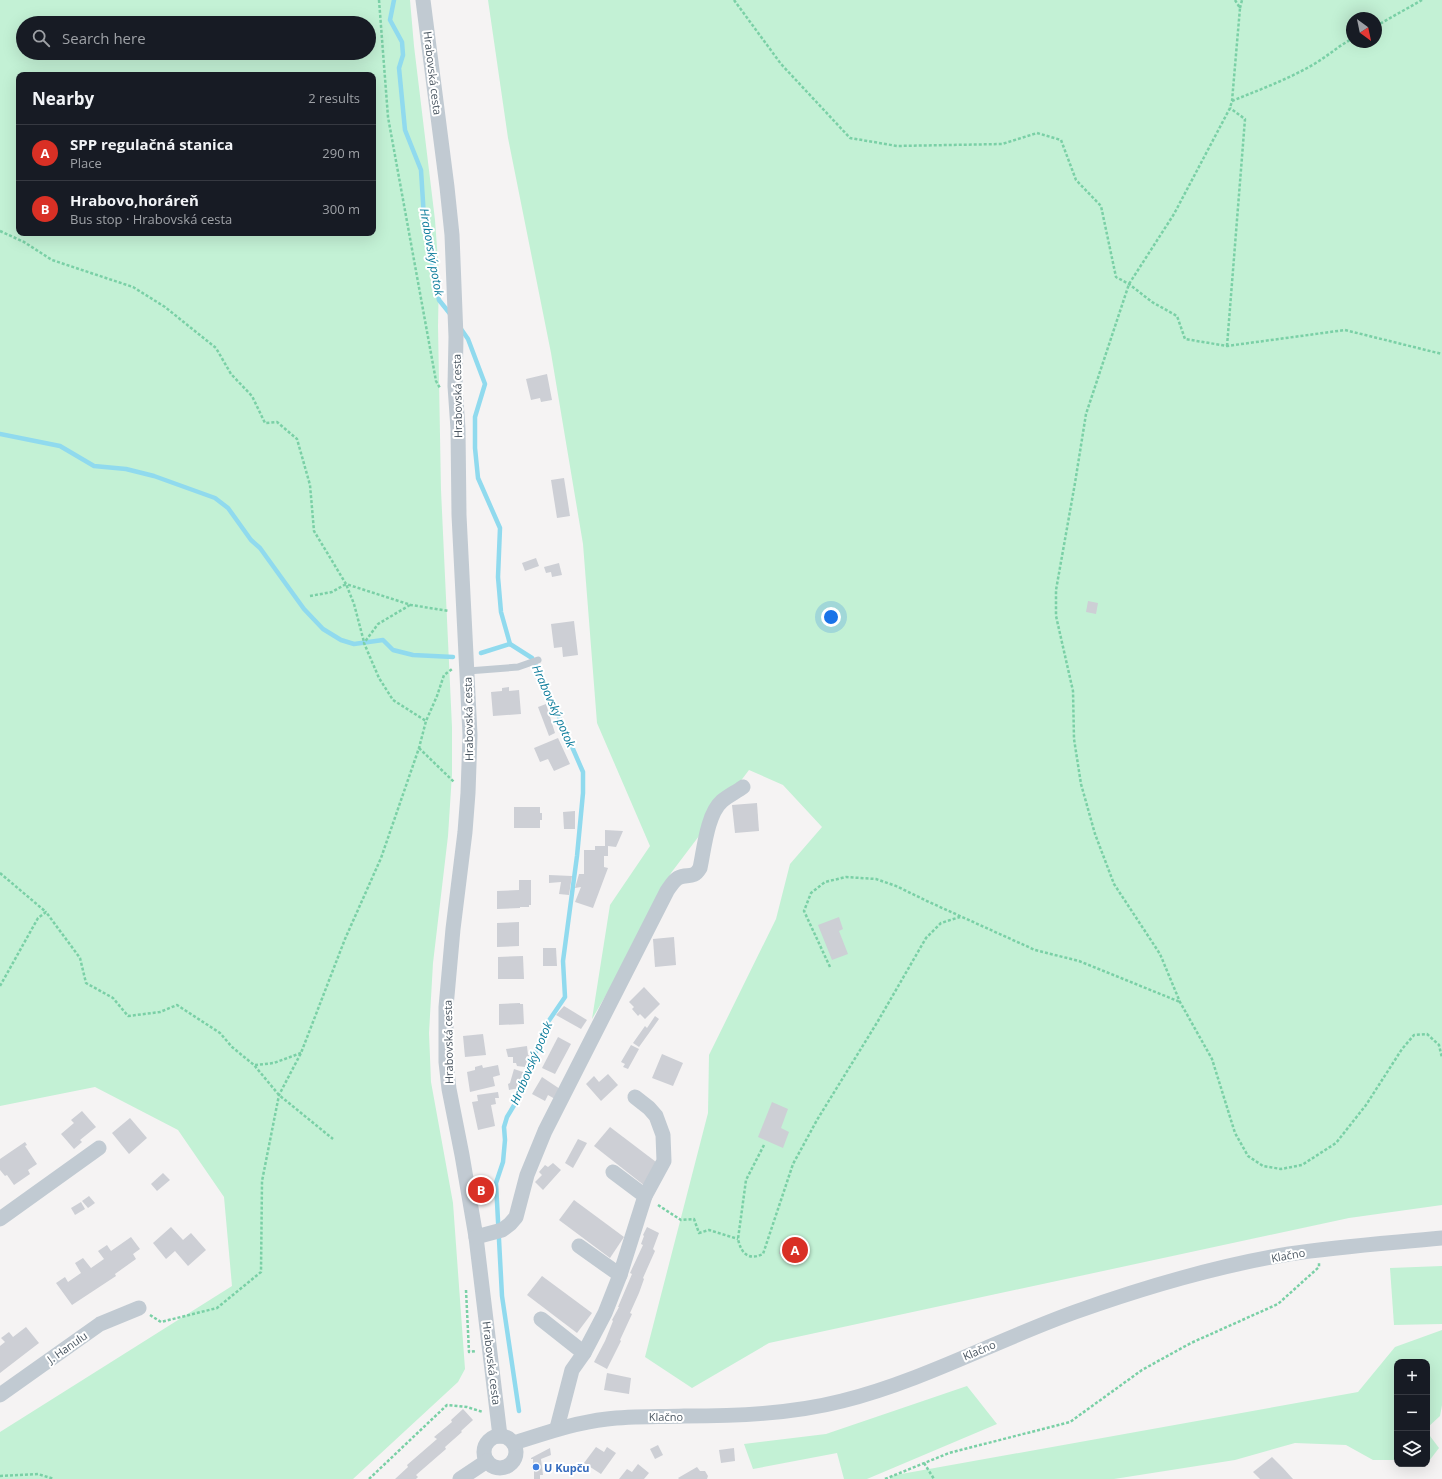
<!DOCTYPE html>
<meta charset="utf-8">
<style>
:root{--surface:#171b24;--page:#242831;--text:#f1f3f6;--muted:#9ea1a6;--line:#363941;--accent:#d93025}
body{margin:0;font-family:"Open Sans",sans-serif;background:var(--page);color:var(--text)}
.controls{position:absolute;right:12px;bottom:12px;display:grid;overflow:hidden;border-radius:8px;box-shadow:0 4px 16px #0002}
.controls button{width:36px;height:36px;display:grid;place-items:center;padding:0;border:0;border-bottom:1px solid var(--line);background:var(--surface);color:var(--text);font:20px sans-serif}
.compass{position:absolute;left:1346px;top:12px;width:36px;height:36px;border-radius:50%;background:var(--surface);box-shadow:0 4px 16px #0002;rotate:147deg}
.you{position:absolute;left:831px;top:617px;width:14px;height:14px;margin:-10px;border:3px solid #fff;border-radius:50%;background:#1a73e8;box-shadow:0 0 0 6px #1a73e833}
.badge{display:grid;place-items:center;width:26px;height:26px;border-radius:50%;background:var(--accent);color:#fff;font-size:13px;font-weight:700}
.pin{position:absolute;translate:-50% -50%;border:2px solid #fff;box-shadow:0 1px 4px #0006}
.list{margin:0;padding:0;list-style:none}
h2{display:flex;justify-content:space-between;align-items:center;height:52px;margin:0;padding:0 16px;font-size:17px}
h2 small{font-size:13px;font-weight:400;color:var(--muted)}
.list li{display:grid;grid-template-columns:26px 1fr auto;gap:12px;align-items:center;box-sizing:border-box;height:56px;padding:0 16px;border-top:1px solid var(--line)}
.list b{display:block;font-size:15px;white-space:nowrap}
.list p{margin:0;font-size:13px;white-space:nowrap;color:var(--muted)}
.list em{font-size:13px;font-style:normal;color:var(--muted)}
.icon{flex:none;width:22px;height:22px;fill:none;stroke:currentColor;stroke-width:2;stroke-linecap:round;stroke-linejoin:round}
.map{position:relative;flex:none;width:1442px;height:1479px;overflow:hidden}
.search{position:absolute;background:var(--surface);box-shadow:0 4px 16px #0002;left:16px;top:16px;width:360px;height:44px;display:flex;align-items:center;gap:10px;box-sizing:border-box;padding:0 14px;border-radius:22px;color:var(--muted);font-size:15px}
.panel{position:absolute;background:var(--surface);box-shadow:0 4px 16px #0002;left:16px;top:72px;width:360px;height:164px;border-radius:8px}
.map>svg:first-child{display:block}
.green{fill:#c3f1d5;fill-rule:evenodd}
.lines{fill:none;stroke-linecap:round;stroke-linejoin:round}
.stream{stroke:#90daee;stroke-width:4.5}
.building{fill:#cdcfd5}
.path{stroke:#7ad0a6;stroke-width:2.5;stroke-dasharray:3 2;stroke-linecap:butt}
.lane{stroke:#c1cad2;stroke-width:7}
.street{stroke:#c1cad2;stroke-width:15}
.shop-dot{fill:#3f7fe0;stroke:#fff;stroke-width:1.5}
.labels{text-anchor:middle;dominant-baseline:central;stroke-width:4;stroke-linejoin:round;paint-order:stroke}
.street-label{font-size:11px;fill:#4a5661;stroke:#fff}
.shop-label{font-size:11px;font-weight:bold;fill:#366cbe;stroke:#fff;text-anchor:start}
.water-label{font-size:12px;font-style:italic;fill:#0c7c9b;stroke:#fff}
</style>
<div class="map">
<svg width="1442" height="1479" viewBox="0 0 1442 1479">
<rect width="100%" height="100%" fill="#f5f3f3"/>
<!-- green -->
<g class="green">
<path d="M0 0H410L414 46 435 220 439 275 438 326 441 490 452 727V774L448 836 433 963 429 1033 431 1082 453 1203 465 1369 458 1382 353 1479H0V1432L232 1286 224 1197 178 1130 95 1087 0 1106ZM23 23H369V53H23ZM19 75H373V233H19Z"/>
<path d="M488 0H1442V1205L1349 1218 769 1343 692 1388 645 1357 708 1113 709 1055 776 919 790 864 822 827 783 785 749 770 671 873 639 939 592 1019 610 905 650 846 597 723 583 544 551 353 508 138ZM1352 18H1376V42H1352Z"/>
<path d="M1442 1266V1324L1394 1325 1390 1268Z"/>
<path d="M1442 1330V1405L1440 1416 1427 1428V1362H1397V1460H1373L1346 1445 1295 1443 1235 1460 1114 1479H890V1476L1358 1392 1395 1347Z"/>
<path d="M967 1386 997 1424 867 1479H844L837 1453 753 1469 744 1444 826 1434Z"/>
<path d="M1427 1432 1439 1448 1429 1461H1427Z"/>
</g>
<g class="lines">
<!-- stream -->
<g class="stream">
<path d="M394 0 390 20 402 42 403 55 399 68 405 130 421 170 424 218 439 300 451 315"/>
<path d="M461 329 468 339 485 384 475 417V448L478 478 500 528 498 577 501 612 510 644 532 658 540 673 583 772V793L577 856 563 961 565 997 548 1022 516 1102 507 1117 504 1127 505 1140 503 1162 496 1183 502 1296 519 1411"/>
<path d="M0 434 60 446 94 466 126 469 154 476 215 498 228 508 251 540 260 548 304 609 323 629 341 640 354 644 383 640 393 650 413 655 453 657"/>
<path d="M481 653 510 644"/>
</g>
</g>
<!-- building -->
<g class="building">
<path d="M547 374 552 400 541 402 540 398 531 400 526 379Z"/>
<path d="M564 478 570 516 557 518 551 480Z"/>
<path d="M536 558 539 566 525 571 522 563Z"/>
<path d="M559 563 562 575 552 577 551 572 546 573 544 567Z"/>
<path d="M1088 601 1098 603 1096 614 1086 612Z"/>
<path d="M574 621 578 655 563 657 562 647 554 648 551 624Z"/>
<path d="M509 687V691L519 690 521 714 493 716 491 692 502 691V688Z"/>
<path d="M546 704 555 733 549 736 538 707Z"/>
<path d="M558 738 570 764 554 771 548 759 540 762 534 748Z"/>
<path d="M757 803 759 831 735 833 732 805Z"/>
<path d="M514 807H540V813H542V820H540V828H514Z"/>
<path d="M575 811V829H564L563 812Z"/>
<path d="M605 830 623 831 616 847 608 846V856H604V867L608 868 593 908 575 902 581 887 575 888 579 874H584V850H595V846H605Z"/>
<path d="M549 875 572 876 569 895 559 894 561 882 549 883Z"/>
<path d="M519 880H531V905H529V907H520V908L497 909V891L519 890Z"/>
<path d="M839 917 843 929 839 931 848 954 832 960 818 925Z"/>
<path d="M519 922V946L497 947V923Z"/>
<path d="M674 937 676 965 655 967 653 939Z"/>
<path d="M543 948H556L557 966H543Z"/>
<path d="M523 956 524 979H498V957Z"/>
<path d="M644 987 660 1004 645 1019 640 1014 638 1016 632 1009 634 1007 629 1002Z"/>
<path d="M520 1003V1004H523L524 1024 499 1025V1004Z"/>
<path d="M564 1006 587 1020 581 1029 556 1015Z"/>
<path d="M655 1016 659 1019 639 1047 633 1043 645 1026 647 1028Z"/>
<path d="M483 1034 486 1055 465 1057 463 1036Z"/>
<path d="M558 1037 571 1044 555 1074 542 1068Z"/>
<path d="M631 1045 639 1049 628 1069 623 1067 625 1064 621 1062Z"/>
<path d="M527 1046 528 1055H529L525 1067 517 1066 516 1063H513V1057H508L506 1049Z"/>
<path d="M662 1054 683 1063 673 1086 652 1078Z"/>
<path d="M482 1065 483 1068 498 1065 500 1075 493 1077 495 1086 470 1092 467 1072 475 1070V1067Z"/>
<path d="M514 1069 523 1072 519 1088 509 1090 508 1084 510 1083Z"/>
<path d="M608 1074 618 1085 601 1101 586 1084 594 1076 599 1082Z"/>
<path d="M542 1077 560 1089 555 1099 548 1095 545 1101 532 1094Z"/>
<path d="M498 1092 499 1098H495L496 1104 491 1105 495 1126 478 1130 472 1102 478 1101 477 1095Z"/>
<path d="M772 1102 788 1109 781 1128 789 1132 783 1148 758 1137Z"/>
<path d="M82 1111 96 1127 80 1140 82 1142 74 1149 61 1134 74 1123 71 1120Z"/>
<path d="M130 1118 147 1138 129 1154 112 1133Z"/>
<path d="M610 1127 660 1165 645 1186 594 1146Z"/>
<path d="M578 1139 587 1143 573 1168 565 1163Z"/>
<path d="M25 1142 27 1145 25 1146 37 1164 28 1170 30 1174 14 1185 7 1175 5 1176 0 1170V1159Z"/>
<path d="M553 1163 561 1170 543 1190 535 1182 542 1175 539 1172 545 1165 548 1167Z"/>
<path d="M163 1173 170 1180 157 1191 151 1184Z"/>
<path d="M89 1196 95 1203 88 1208 82 1201Z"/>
<path d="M574 1200 624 1237 610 1258 559 1220Z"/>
<path d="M81 1202 85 1209 75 1215 71 1208Z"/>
<path d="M171 1227 183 1240 191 1233 206 1250 188 1266 175 1251 166 1259 153 1243Z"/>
<path d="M647 1227 659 1233 653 1249 655 1251 643 1278 644 1279 639 1293 630 1313 632 1314 620 1340 621 1341 607 1369 594 1362 605 1341 613 1321 612 1320 619 1307H618L632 1274 630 1273 643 1245 641 1244 644 1236 643 1235Z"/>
<path d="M131 1237 140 1249 133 1254 136 1259 115 1274 116 1276 72 1305 56 1283 65 1277 68 1282 81 1273 75 1263 83 1258 91 1268 104 1259 98 1251 107 1245 111 1251Z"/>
<path d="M782 1241 810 1248 808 1254 803 1253 801 1259 779 1254Z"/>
<path d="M542 1276 592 1313 577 1333 527 1295Z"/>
<path d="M26 1327 39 1343 0 1373V1346L5 1342 1 1338 9 1332 13 1337Z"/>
<path d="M607 1373 631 1378 629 1394 604 1390Z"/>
<path d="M463 1409 473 1420 461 1431 462 1432 445 1447 446 1449 416 1475 418 1477 416 1479H395L408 1467 407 1465 437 1439 434 1437 452 1422 451 1420Z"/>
<path d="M658 1445 663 1455 655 1459 650 1449Z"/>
<path d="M596 1447 604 1452 607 1447 616 1453 601 1474 584 1463Z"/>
<path d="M550 1448 551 1455 541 1459 543 1475H540V1479H534V1470L531 1468 533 1465V1459H531V1458Z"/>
<path d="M734 1448 735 1461 721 1463 719 1450Z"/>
<path d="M1272 1457 1283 1468 1293 1479H1260L1253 1472Z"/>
<path d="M638 1464 649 1473 644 1479H619L627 1469 632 1472Z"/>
<path d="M697 1467 700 1471H705L708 1476 707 1479H679L678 1478Z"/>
</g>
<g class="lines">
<!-- path -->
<g class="path">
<path d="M379 0 388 117 436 381 440 388"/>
<path d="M734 0 781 64 850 138 897 146 1002 144 1037 133 1061 140 1076 180 1101 206 1116 277 1129 284 1152 302 1177 316 1185 339 1227 346 1345 330 1442 354"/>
<path d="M1235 0 1240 8 1232 101 1230 108 1174 214 1129 284 1086 414 1075 483 1056 590V616L1073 691 1074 739 1081 784 1095 834 1114 884 1160 954 1180 1002 1212 1059 1235 1133 1248 1156 1263 1166 1281 1169 1302 1165 1336 1143 1366 1105 1402 1049 1414 1035 1427 1034 1439 1045 1442 1058"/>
<path d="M1240 8 1242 0"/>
<path d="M1376 26 1422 0"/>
<path d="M1232 101C1261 89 1292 78 1319 61 1330 54 1340 45 1352 39"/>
<path d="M0 231 24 242 52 260 133 287 165 307 216 348 231 374 252 396 265 423 277 422 297 439 310 485 314 531 346 584 411 605 449 611"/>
<path d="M1227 346 1245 119 1230 108"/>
<path d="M310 596 332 592 346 584 354 604 364 642"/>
<path d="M410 605 378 624 364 643 379 678 393 700 426 721"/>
<path d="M419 748 454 782"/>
<path d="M0 873 46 912"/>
<path d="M830 967 804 911 811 893 825 882 846 877 876 879 896 886 929 902 1035 950 1079 961 1180 1002"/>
<path d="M0 986 38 918 46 912 80 958 86 983 113 998 128 1016 160 1012 177 1005 220 1033 232 1047 254 1065 279 1095 333 1139"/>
<path d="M255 1065 274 1063 301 1053"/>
<path d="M764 1145 746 1180 738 1239C741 1253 748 1261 763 1254L793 1164 817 1120 878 1021 926 938 941 923 960 917"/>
<path d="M658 1205 681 1220 694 1219 699 1233 709 1230 738 1239"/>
<path d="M466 1290 469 1352 476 1351"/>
<path d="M150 1315 161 1322 217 1308 261 1272 262 1181 279 1095 301 1053 345 939 381 858 419 748 426 721 437 696 444 675 452 669"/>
<path d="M924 1463 934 1479"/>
<path d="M0 1476 38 1474 54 1479"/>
<path d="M369 1479 447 1405 467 1407 483 1412"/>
<path d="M885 1479 949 1453 1070 1422 1142 1370 1160 1360 1191 1343 1278 1304 1319 1267V1263"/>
</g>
<!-- lane -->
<path class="lane" d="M468 671 518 667 538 660"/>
<!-- street -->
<g class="street">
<path d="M423 0 447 187 452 235 456 337 455 386 458 429 459 515 470 735 468 793 465 832 453 929 446 1007V1062L449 1089 462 1155 476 1237 500 1436"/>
<path d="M635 1097 649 1108 656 1116 663 1135 664 1161 645 1196"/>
<path d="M613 1172 645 1196 620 1275"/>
<path d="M0 1219 99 1148"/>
<path d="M476 1237 502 1230 510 1224 516 1217 527 1175 545 1131 667 891C670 887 673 881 678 878 687 873 693 880 700 868 704 850 707 814 722 801 728 796 736 792 743 787"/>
<path d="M579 1246 620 1275 605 1313 584 1353"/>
<path d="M541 1319 584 1353 572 1370 557 1428"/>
<path d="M0 1395 100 1324 139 1308"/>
<circle cx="500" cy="1452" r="16"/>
<path d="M514 1443C546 1433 573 1423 607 1419 632 1416 658 1417 684 1416 736 1416 791 1414 842 1401 922 1381 997 1340 1075 1312 1145 1287 1216 1266 1289 1254 1340 1246 1391 1243 1442 1238"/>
<path d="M460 1479 487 1461"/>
</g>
</g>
<!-- markers -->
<circle class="shop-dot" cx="536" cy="1467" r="4"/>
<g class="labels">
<!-- street labels -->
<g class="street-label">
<text transform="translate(433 73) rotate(83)">Hrabovská cesta</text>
<text transform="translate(457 396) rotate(-91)">Hrabovská cesta</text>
<text transform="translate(468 719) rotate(-91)">Hrabovská cesta</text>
<text transform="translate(448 1042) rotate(-91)">Hrabovská cesta</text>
<text transform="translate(1288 1255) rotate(-10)">Klačno</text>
<text transform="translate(67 1347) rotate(-35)">J. Hanulu</text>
<text transform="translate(979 1350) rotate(-23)">Klačno</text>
<text transform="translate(492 1363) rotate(83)">Hrabovská cesta</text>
<text x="666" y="1416">Klačno</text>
</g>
<!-- shop labels -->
<g class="shop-label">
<text x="544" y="1467">U Kupču</text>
</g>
<!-- water labels -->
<g class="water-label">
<text transform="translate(432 252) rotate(80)">Hrabovský potok</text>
<text transform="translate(554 706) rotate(66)">Hrabovský potok</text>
<text transform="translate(531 1063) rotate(-67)">Hrabovský potok</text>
</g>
</g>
</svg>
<div class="controls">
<button>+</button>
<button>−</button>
<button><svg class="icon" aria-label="layers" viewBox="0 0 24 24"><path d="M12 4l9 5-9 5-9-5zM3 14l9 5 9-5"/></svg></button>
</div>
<svg class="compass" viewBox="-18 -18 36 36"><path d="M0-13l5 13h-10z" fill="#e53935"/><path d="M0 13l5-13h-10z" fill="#9ea1a6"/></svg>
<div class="you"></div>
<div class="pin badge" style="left:795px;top:1250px">A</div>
<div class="pin badge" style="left:481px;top:1190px">B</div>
<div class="search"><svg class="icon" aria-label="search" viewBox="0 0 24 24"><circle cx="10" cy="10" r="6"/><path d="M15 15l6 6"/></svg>Search here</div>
<section class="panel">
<h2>Nearby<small>2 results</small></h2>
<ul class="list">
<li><span class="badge">A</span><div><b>SPP regulačná stanica</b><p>Place</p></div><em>290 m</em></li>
<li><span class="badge">B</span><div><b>Hrabovo,horáreň</b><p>Bus stop · Hrabovská cesta</p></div><em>300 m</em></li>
</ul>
</section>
</div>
